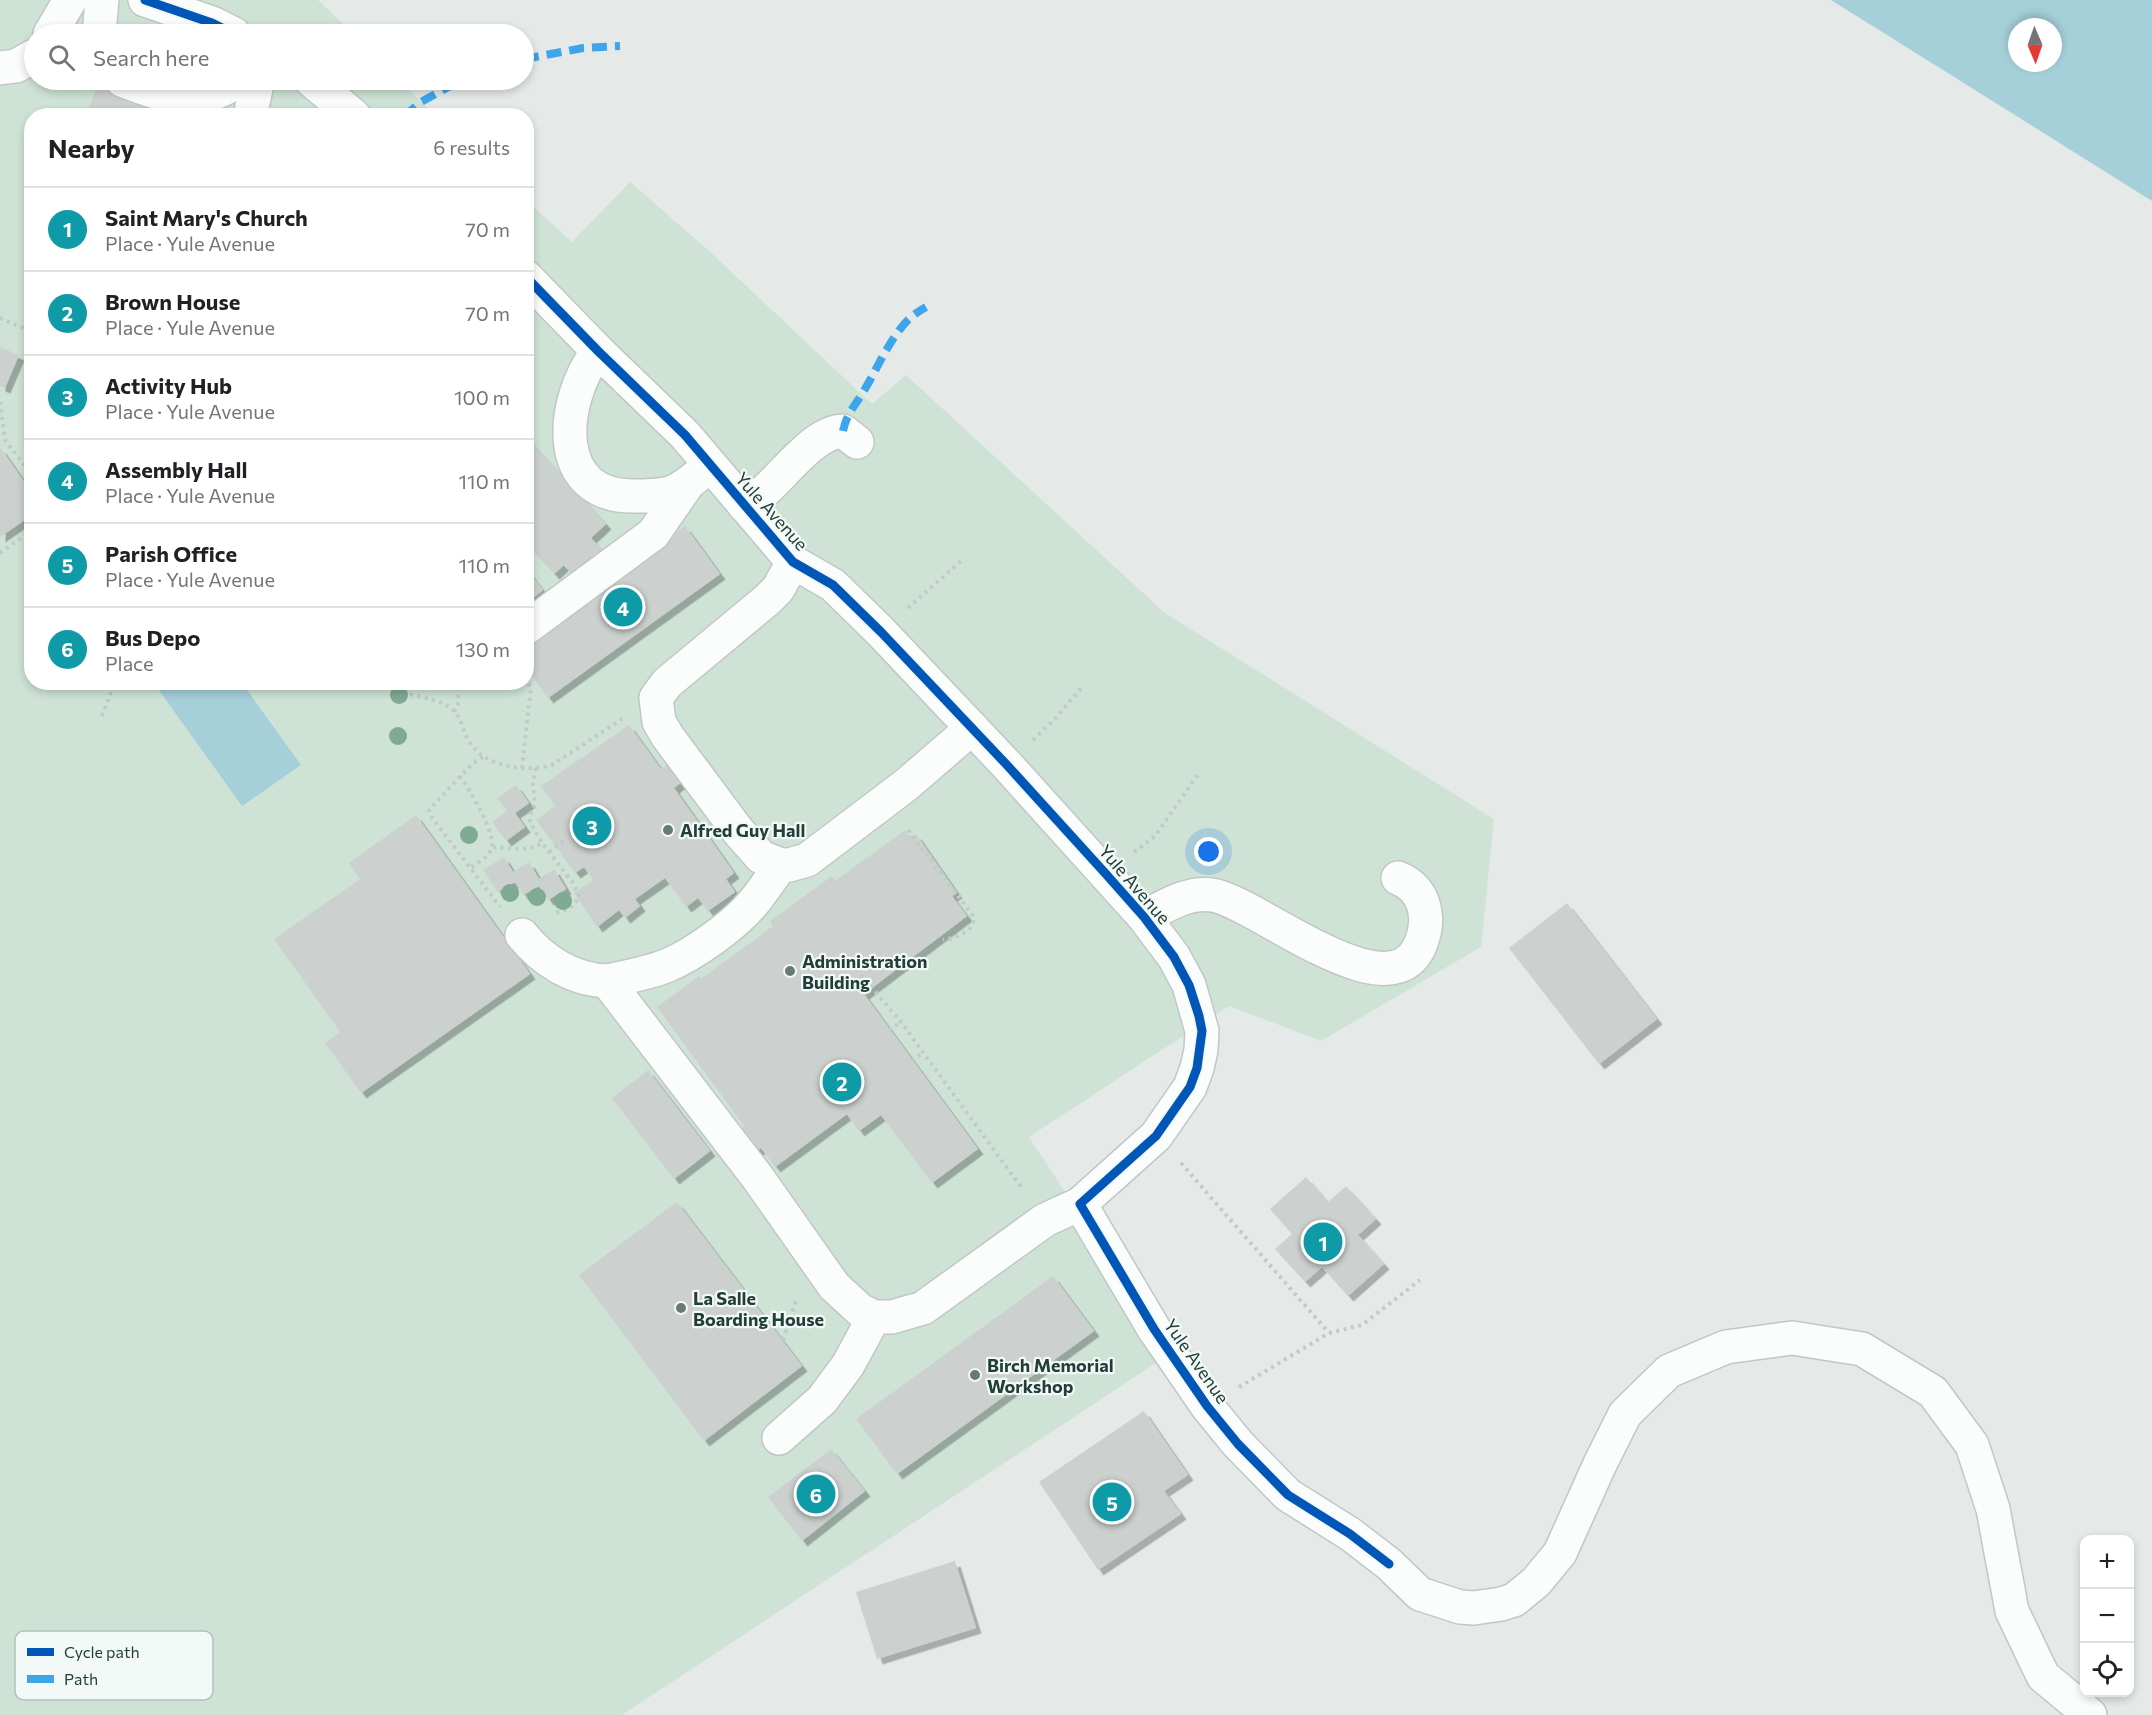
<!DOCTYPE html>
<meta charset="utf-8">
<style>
:root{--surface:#fff;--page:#f6f6f6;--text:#202124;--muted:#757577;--line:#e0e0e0;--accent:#ea580c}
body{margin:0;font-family:Commissioner,sans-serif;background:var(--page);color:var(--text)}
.controls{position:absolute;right:18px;bottom:18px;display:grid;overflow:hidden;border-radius:12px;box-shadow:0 3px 9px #0003}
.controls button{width:54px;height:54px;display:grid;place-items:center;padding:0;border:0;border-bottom:2px solid var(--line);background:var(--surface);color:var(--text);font:30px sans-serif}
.compass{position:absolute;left:2008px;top:18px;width:54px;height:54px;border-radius:50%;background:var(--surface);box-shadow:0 3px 9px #0003;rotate:178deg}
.you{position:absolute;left:1209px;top:852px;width:21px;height:21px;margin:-15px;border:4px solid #fff;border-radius:50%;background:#1a73e8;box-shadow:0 0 0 9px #1a73e833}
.badge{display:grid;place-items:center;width:39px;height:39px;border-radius:50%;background:var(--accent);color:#fff;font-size:20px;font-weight:700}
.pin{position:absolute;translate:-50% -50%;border:3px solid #fff;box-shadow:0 2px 6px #0006}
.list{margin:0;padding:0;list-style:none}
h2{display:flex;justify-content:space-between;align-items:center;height:78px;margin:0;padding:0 24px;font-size:26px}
h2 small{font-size:20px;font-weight:400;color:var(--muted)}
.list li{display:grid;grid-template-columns:39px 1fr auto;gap:18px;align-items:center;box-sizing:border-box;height:84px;padding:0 24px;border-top:2px solid var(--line)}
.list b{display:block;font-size:22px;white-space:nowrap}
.list p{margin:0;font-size:20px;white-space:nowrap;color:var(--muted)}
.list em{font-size:20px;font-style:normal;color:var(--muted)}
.icon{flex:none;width:33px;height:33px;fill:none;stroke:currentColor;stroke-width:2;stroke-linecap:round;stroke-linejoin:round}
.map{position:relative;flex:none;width:2152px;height:1715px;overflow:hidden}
.search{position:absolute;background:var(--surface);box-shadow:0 3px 9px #0003;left:24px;top:24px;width:510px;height:66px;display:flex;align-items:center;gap:15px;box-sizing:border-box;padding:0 21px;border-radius:33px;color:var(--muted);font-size:22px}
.panel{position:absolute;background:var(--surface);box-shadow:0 3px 9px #0003;left:24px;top:108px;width:510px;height:582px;border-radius:24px}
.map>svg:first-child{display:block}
.green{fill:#cee3d6}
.water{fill:#a5cfd9;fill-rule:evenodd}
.building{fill:#ccd1cf;filter:url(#shadow)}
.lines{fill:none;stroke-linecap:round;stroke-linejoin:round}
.minor-casing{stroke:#c2c7c5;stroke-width:36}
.path{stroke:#c1cac8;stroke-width:4;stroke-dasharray:3 4.5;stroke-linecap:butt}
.minor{stroke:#fbfcfc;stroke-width:33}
.quiet{stroke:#3ea4ec;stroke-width:8;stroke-dasharray:15 8;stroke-linecap:butt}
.cycleway-casing{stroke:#f3f9f6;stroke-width:13}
.cycleway{stroke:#0057b8;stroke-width:9}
.tree{fill:#7faa93}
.poi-dot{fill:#667a76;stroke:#f3f9f6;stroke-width:2}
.labels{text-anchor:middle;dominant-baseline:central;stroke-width:4.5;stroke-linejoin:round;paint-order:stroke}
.street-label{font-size:18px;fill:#223e39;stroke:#f3f9f6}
.poi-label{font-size:18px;font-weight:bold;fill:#223e39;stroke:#f3f9f6;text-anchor:start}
.key{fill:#f3f9f6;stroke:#b4c1bd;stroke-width:1.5}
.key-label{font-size:16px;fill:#223e39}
</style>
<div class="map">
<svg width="2152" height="1715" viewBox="0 0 2152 1715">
<defs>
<filter id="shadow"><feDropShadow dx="5.5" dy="5.5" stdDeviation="0" flood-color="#0004"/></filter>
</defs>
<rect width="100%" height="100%" fill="#e5eae8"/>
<!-- green -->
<path class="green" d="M0 0H318L353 34H34V80H399L435 115 32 116V682H526L527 201 572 242 630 182 706 248 872 404 906 375 1165 613 1494 819 1481 947 1321 1041 1229 1006 1029 1137 1171 1353 622 1715H0Z"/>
<!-- water -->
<g class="water">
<path d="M1831 0H2152V201ZM2017 27H2053V63H2017Z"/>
<path d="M167 682 242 683 301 765 242 806 158 689Z"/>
</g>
<!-- building -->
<g class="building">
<path d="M99 80H107L198 113 197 116H86Z"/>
<path d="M0 347 19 355 5 388 0 386Z"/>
<path d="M526 437 606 524 591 538 606 554 577 581 564 565 554 574 526 543Z"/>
<path d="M0 447 32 493V515L0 537Z"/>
<path d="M685 526 720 574 548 698 526 668V641Z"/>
<path d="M526 569 543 590 526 604Z"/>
<path d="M629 725 661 769 668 763 682 782 674 788 734 873 726 879 735 892 708 911 698 898 686 907 665 878 635 899 640 906 625 918 619 910 597 927 574 893 593 880 584 867 575 873 536 820 555 806 541 786Z"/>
<path d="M516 785 529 803 515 813 525 827 506 841 492 822 507 811 497 798Z"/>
<path d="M416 815 530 974 361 1093 325 1043 340 1032 274 939 360 879 349 863Z"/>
<path d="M905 830 909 837 916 834 957 893 952 896 967 916 864 994 978 1149 932 1183 881 1115 859 1131 847 1114 775 1167 761 1148 755 1152 739 1130 744 1126 657 1007 699 976 701 979 773 926 770 921 832 876 835 881Z"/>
<path d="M504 857 513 872 529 862 539 879 554 869 566 889 548 900 539 886 523 895 515 882 498 892 483 870Z"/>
<path d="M1567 903 1657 1019 1599 1064 1509 948Z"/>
<path d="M648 1070 710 1151 674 1179 612 1098Z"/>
<path d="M1306 1177 1328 1202 1346 1186 1376 1219 1358 1235 1384 1264 1348 1296 1322 1267 1305 1282 1275 1249 1292 1234 1270 1209Z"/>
<path d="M677 1202 802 1366 704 1441 579 1275Z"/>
<path d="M1053 1276 1094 1331 897 1474 856 1419Z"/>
<path d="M1144 1411 1188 1475 1164 1491 1181 1514 1098 1570 1039 1482Z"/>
<path d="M831 1449 865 1491 802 1541 768 1497Z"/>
<path d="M955 1561 976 1628 877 1659 856 1592Z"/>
</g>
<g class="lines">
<defs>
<g id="minor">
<path d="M145 0 212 23 234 34"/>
<path d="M50 34 70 0"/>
<path d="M99 34 102 0"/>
<path d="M0 68 16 66 34 56"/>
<path d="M122 80C166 97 198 109 239 80"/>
<path d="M311 80 354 116"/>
<path d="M250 116 258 80"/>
<path d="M598 351C560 400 550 499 636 496 648 496 662 496 673 492 687 486 698 475 710 465"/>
<path d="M744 505C749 502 755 499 760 495 783 477 813 432 843 431L857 442"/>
<path d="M793 562 778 589 767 600 667 683 656 698 659 722 668 737 738 831 761 857 781 865H789L807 860 906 785 972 728"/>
<path d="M526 628 653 534 687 485"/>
<path d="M1144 917C1164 907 1188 891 1212 895 1256 901 1392 1019 1421 943 1431 917 1425 889 1398 878"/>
<path d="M522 935C543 961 573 980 607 981L758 1178 834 1286 860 1310 874 1317H892L923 1308 1045 1220 1080 1204 1156 1136 1190 1087 1197 1068 1201 1050 1202 1031 1189 985 1174 957 1144 917 1006 764 881 632 833 585 793 562 685 435 598 351 526 277"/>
<path d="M607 981C627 977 648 973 666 966 693 955 735 925 753 903 763 891 772 877 781 865"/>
<path d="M1080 1204 1154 1329 1207 1406 1238 1444 1288 1495 1350 1534 1389 1564 1420 1594 1460 1607 1474 1608 1501 1604 1514 1600 1536 1582 1560 1553 1600 1464 1625 1414 1669 1371 1726 1347 1792 1338 1862 1349 1933 1392 1972 1445 1993 1509 2012 1611 2043 1676 2090 1715"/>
<path d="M779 1438 822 1400 848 1365 874 1317"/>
</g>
</defs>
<!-- minor casing -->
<use href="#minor" class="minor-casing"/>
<!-- path -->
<g class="path">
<path d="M0 318 32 332"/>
<path d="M24 328 32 321"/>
<path d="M0 402 5 440 32 475"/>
<path d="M0 553 32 530"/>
<path d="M908 608 961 561"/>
<path d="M383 682C403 699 433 694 452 709 462 717 462 730 469 741 484 767 525 773 552 765L622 719"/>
<path d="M454 712 458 704 459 682"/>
<path d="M102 716 114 684 117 682"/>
<path d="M1033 740 1053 721 1083 686"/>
<path d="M483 757 470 766 429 810 430 815 500 907"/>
<path d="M522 768 531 687 526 681"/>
<path d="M536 768 533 784 535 805 530 815V822L542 843 573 883 580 897 570 908 552 914"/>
<path d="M460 776C469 790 498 835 491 849 488 858 477 863 470 868"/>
<path d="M908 830 974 917C974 932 956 938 943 940"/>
<path d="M493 847C509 848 527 852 542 843"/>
<path d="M549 852 565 840"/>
<path d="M1134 852 1155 836 1199 773"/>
<path d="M856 969 901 1022 1023 1190"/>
<path d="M889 1030 901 1022"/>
<path d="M912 1061 923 1053"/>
<path d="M1181 1163 1329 1333"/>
<path d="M783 1340 797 1298"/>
<path d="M1239 1387 1329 1333 1362 1325 1420 1280"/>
</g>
<!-- minor -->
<use href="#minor" class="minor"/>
<!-- quiet -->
<g class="quiet">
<path d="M524 59 583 48 620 46"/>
<path d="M404 116 421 102 461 80"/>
<path d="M843 431C847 412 856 405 865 389 878 367 889 340 907 321 913 315 919 311 926 307"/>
</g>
<defs>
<g id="cycleway">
<path d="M145 0 212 23 234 34"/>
<path d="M526 277 598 351 685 435 793 562 833 585 881 632 1006 764 1105 873 1144 917 1174 957 1189 985 1199 1016 1202 1031 1197 1068 1190 1087 1156 1136 1080 1204 1154 1329 1207 1406 1238 1444 1288 1495 1350 1534 1389 1564"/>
</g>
</defs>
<!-- cycleway casing -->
<use href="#cycleway" class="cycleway-casing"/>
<!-- cycleway -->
<use href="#cycleway" class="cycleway"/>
</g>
<!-- trees -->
<g class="tree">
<circle cx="399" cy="695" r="9"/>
<circle cx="398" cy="736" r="9"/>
<circle cx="469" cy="835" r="9"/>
<circle cx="510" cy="893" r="9"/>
<circle cx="537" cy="897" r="9"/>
<circle cx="563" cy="901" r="9"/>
</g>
<!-- markers -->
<g class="poi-dot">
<circle cx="668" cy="830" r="6"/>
<circle cx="790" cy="971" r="6"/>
<circle cx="681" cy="1308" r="6"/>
<circle cx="975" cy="1375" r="6"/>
</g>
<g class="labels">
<!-- street labels -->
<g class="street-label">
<text transform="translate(772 511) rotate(48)">Yule Avenue</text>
<text transform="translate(1135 884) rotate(49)">Yule Avenue</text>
<text transform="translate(1197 1361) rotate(55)">Yule Avenue</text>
</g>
<!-- poi labels -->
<g class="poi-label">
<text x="680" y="830">Alfred Guy Hall</text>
<text x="802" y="961">Administration<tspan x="802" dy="21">Building</tspan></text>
<text x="693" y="1298">La Salle<tspan x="693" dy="21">Boarding House</tspan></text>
<text x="987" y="1365">Birch Memorial<tspan x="987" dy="21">Workshop</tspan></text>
</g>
</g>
<!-- legend -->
<rect x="15" y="1631" width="198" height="69" rx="9" class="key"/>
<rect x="27" y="1648" width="27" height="8" fill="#0057b8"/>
<rect x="27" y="1675" width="27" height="8" fill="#3ea4ec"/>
<g class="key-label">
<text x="64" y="1658">Cycle path</text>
<text x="64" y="1685">Path</text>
</g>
</svg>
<div class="controls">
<button>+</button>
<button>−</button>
<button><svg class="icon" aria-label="locate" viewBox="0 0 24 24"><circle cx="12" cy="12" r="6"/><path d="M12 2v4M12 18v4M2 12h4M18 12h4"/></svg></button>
</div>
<svg class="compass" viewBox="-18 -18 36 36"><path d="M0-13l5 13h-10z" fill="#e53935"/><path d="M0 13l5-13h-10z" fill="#757577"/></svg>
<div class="you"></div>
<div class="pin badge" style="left:1323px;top:1242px;background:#0f9aa8">1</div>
<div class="pin badge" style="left:842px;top:1082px;background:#0f9aa8">2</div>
<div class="pin badge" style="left:592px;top:826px;background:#0f9aa8">3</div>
<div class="pin badge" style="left:623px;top:607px;background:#0f9aa8">4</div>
<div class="pin badge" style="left:1112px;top:1502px;background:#0f9aa8">5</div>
<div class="pin badge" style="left:816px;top:1494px;background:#0f9aa8">6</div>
<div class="search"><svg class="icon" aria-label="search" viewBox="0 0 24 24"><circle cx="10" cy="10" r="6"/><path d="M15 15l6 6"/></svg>Search here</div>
<section class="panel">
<h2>Nearby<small>6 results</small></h2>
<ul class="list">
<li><span class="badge" style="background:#0f9aa8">1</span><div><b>Saint Mary's Church</b><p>Place · Yule Avenue</p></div><em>70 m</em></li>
<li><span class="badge" style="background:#0f9aa8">2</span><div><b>Brown House</b><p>Place · Yule Avenue</p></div><em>70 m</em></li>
<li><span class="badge" style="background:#0f9aa8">3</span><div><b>Activity Hub</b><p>Place · Yule Avenue</p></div><em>100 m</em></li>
<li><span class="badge" style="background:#0f9aa8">4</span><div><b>Assembly Hall</b><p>Place · Yule Avenue</p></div><em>110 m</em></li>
<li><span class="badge" style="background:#0f9aa8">5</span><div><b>Parish Office</b><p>Place · Yule Avenue</p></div><em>110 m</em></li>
<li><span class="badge" style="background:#0f9aa8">6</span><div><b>Bus Depo</b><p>Place</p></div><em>130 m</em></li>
</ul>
</section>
</div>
